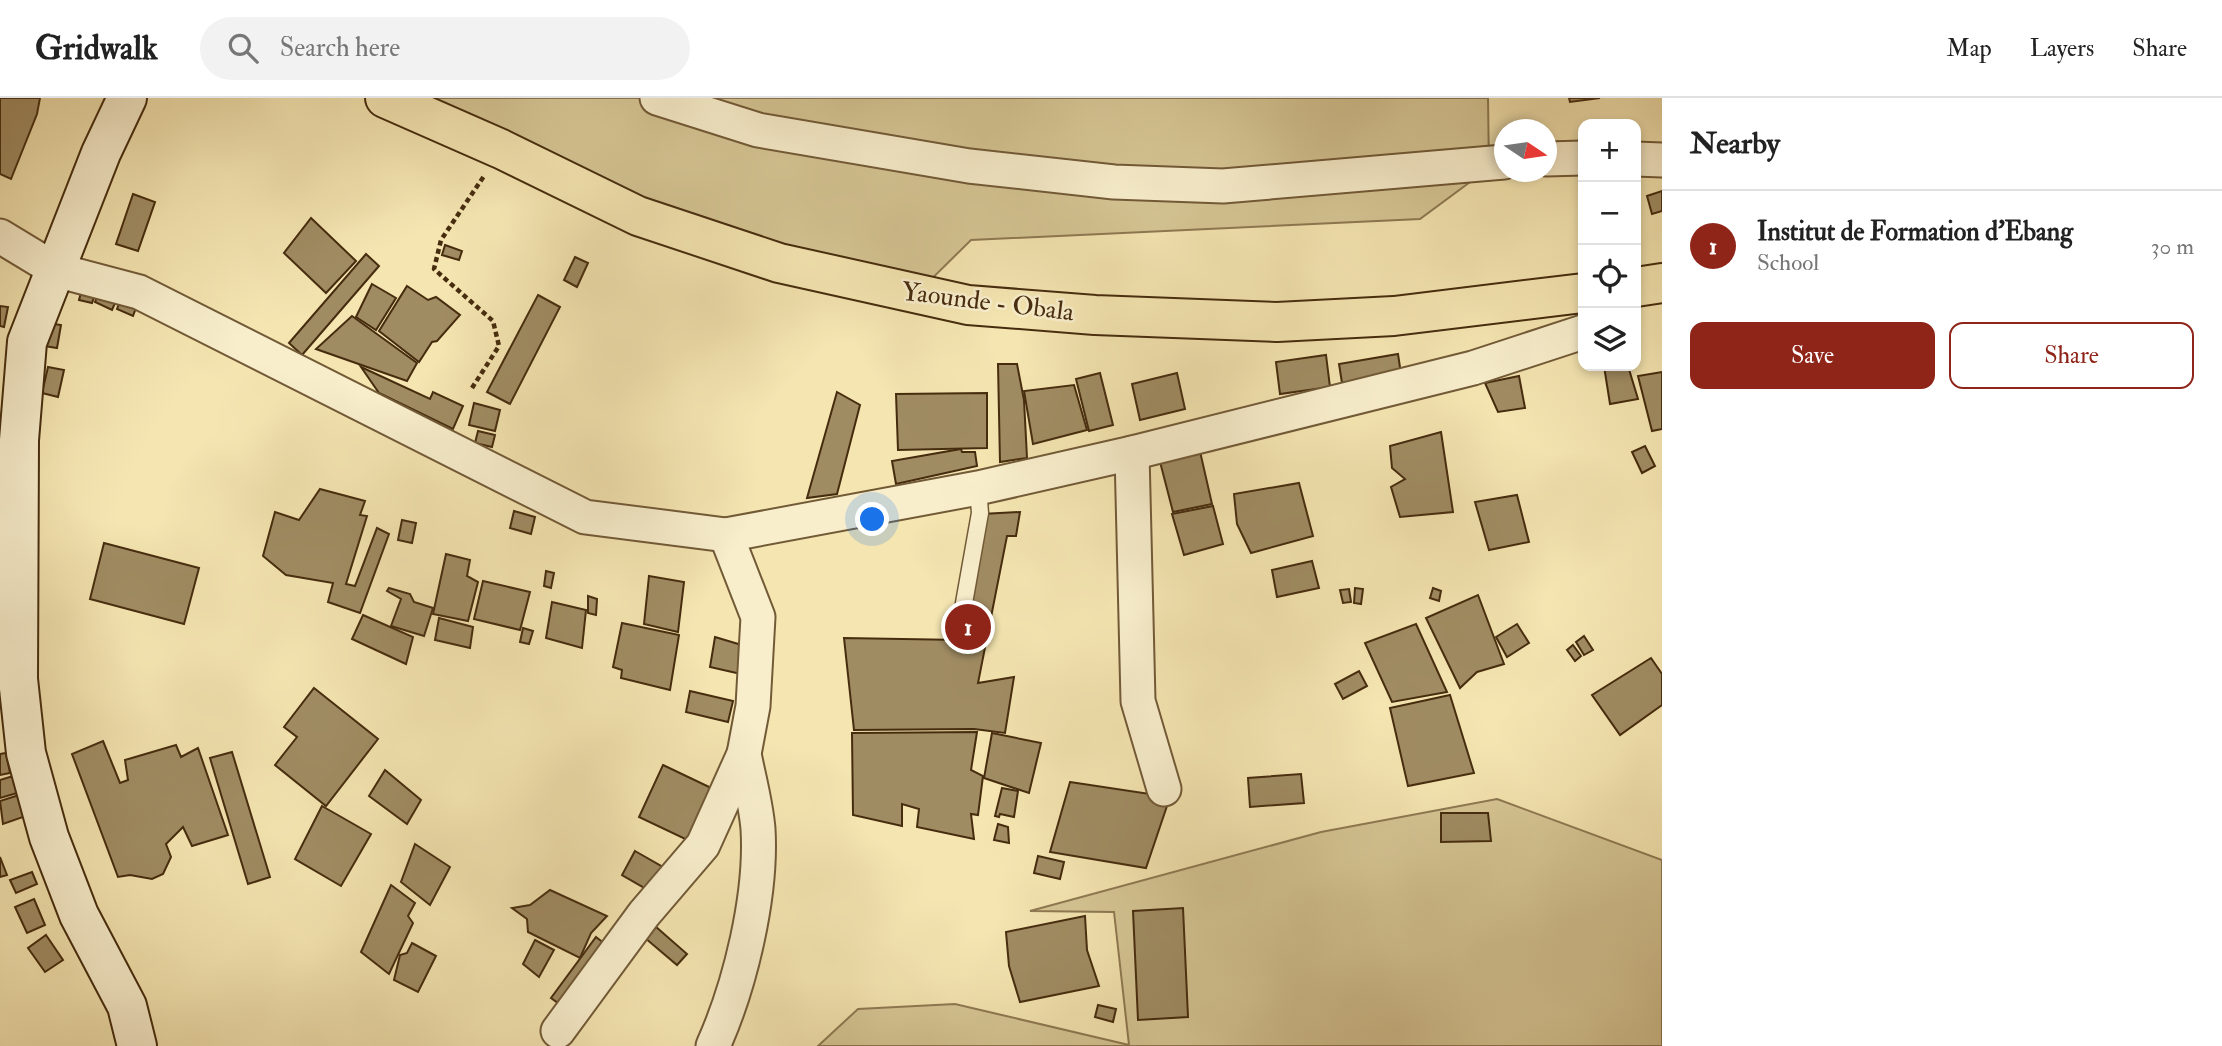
<!DOCTYPE html>
<meta charset="utf-8">
<style>
:root{--surface:#fff;--page:#f2f2f2;--text:#222;--muted:#767676;--line:#e0e0e0;--accent:#8f2418}
body{margin:0;font-family:"IM FELL Double Pica",serif;background:var(--page);color:var(--text)}
.controls{position:absolute;right:21px;top:21px;display:grid;overflow:hidden;border-radius:14px;box-shadow:0 4px 10px #0003}
.controls button{width:63px;height:63px;display:grid;place-items:center;padding:0;border:0;border-bottom:2px solid var(--line);background:var(--surface);color:var(--text);font:35px sans-serif}
.compass{position:absolute;left:1494px;top:21px;width:63px;height:63px;border-radius:50%;background:var(--surface);box-shadow:0 4px 10px #0003;rotate:103deg}
.you{position:absolute;left:873px;top:422px;width:24px;height:24px;margin:-18px;border:5px solid #fff;border-radius:50%;background:#1a73e8;box-shadow:0 0 0 10px #1a73e833}
.badge{display:grid;place-items:center;width:46px;height:46px;border-radius:50%;background:var(--accent);color:#fff;font-size:23px;font-weight:700}
.pin{position:absolute;translate:-50% -50%;border:4px solid #fff;box-shadow:0 2px 7px #0006}
.list{margin:0;padding:0;list-style:none}
h2{display:flex;justify-content:space-between;align-items:center;height:91px;margin:0;padding:0 28px;font-size:30px}
h2 small{font-size:23px;font-weight:400;color:var(--muted)}
.list li{display:grid;grid-template-columns:46px 1fr auto;gap:21px;align-items:center;box-sizing:border-box;height:112px;padding:0 28px;border-top:2px solid var(--line)}
.list b{display:block;font-size:26px;white-space:nowrap}
.list p{margin:0;font-size:23px;white-space:nowrap;color:var(--muted)}
.list em{font-size:23px;font-style:normal;color:var(--muted)}
.actions{display:flex;gap:14px;padding:21px 28px}
.actions a{flex:1;padding:16px 0;border:2px solid var(--accent);border-radius:14px;text-align:center;font-size:24px;color:var(--accent)}
.actions .main{background:var(--accent);color:#fff}
.icon{flex:none;width:38px;height:38px;fill:none;stroke:currentColor;stroke-width:2;stroke-linecap:round;stroke-linejoin:round}
.map{position:relative;flex:none;width:1662px;height:948px;overflow:hidden}
header{display:flex;align-items:center;gap:42px;box-sizing:border-box;height:98px;padding:0 35px;background:var(--surface);border-bottom:2px solid var(--line)}
header strong{font-size:33px}
nav{display:flex;gap:38px;margin-inline-start:auto;font-size:24px}
.search{width:490px;height:63px;background:var(--page);display:flex;align-items:center;gap:18px;box-sizing:border-box;padding:0 24px;border-radius:38px;color:var(--muted);font-size:26px}
main{display:flex}
aside{flex:1;background:var(--surface)}
.map>svg:first-child{display:block}
.green{fill:#d6c695;stroke:#8e7952;stroke-width:2}
.building{fill:#a08c63;stroke:#462c0e;stroke-width:2}
.lines{fill:none;stroke-linecap:round;stroke-linejoin:round}
.lane-casing{stroke:#725a37;stroke-width:19}
.street-casing{stroke:#725a37;stroke-width:37}
.secondary-casing{stroke:#462c0e;stroke-width:42}
.highway-casing{stroke:#462c0e;stroke-width:42}
.path{stroke:#462c0e;stroke-width:4.5;stroke-dasharray:5 3.5;stroke-linecap:butt}
.lane{stroke:#f8eecc;stroke-width:16}
.street{stroke:#f8eecc;stroke-width:33}
.secondary{stroke:#f8eecc;stroke-width:38}
.highway{stroke:#f4e5b1;stroke-width:38}
.labels{text-anchor:middle;dominant-baseline:central;stroke-width:5;stroke-linejoin:round;paint-order:stroke}
.street-label{font-size:26px;fill:#462c0e;stroke:#f8eecc}
</style>
<header>
<strong>Gridwalk</strong>
<div class="search"><svg class="icon" aria-label="search" viewBox="0 0 24 24"><circle cx="10" cy="10" r="6"/><path d="M15 15l6 6"/></svg>Search here</div>
<nav><a>Map</a><a>Layers</a><a>Share</a></nav>
</header>
<main>
<div class="map">
<svg width="1662" height="948" viewBox="0 0 1662 948">
<rect width="100%" height="100%" fill="#f4e5b1"/>
<filter id="stains"><feTurbulence type="fractalNoise" baseFrequency=".00286" numOctaves="4"/><feColorMatrix values="0 0 0 0 .2 0 0 0 0 .09 0 0 0 0 .02 0 0 0 .5 -.17"/></filter>
<radialGradient id="worn" r=".72"><stop offset=".6" stop-color="#630" stop-opacity="0"/><stop offset="1" stop-color="#630" stop-opacity=".3"/></radialGradient>
<!-- green -->
<g class="green">
<path d="M399 0H1488L1489 70 1420 121 971 142 900 212Z"/>
<path d="M1497 701 1662 762V948H818L858 911 955 906 1129 947 1114 814 1030 813 1321 734Z"/>
</g>
<!-- building -->
<g class="building">
<path d="M0 0H40L37 16 11 81 0 76Z"/>
<path d="M1569 0H1600L1570 4Z"/>
<path d="M1662 93V113L1652 116 1647 98Z"/>
<path d="M133 96 155 104 138 153 116 146Z"/>
<path d="M311 120 356 163 326 195 284 155Z"/>
<path d="M445 147 462 153 459 162 442 157Z"/>
<path d="M366 156 379 168 302 257 289 245Z"/>
<path d="M575 159 588 165 577 189 564 182Z"/>
<path d="M84 183 98 187 92 205 79 202Z"/>
<path d="M372 186 396 200 376 232 356 219Z"/>
<path d="M407 188 428 202 436 199 460 217 437 243 432 244 419 264 379 233Z"/>
<path d="M101 189 119 196 112 212 95 204Z"/>
<path d="M538 197 560 209 510 306 487 294Z"/>
<path d="M121 201 137 207 133 218 117 211Z"/>
<path d="M0 208 8 209 4 229 0 228Z"/>
<path d="M352 218 417 265 407 283 316 251Z"/>
<path d="M48 225 61 227 57 250 44 248Z"/>
<path d="M1398 256 1401 276 1342 285 1339 266Z"/>
<path d="M1326 257 1330 289 1280 296 1276 264Z"/>
<path d="M998 266H1017L1024 302 1027 360 1000 364Z"/>
<path d="M1604 268H1628L1638 301 1610 306Z"/>
<path d="M48 269 64 272 58 299 42 295Z"/>
<path d="M361 269 430 301 433 294 463 308 453 331 379 295Z"/>
<path d="M1662 274V331L1652 333 1638 278Z"/>
<path d="M1100 275 1113 327 1089 333 1076 281Z"/>
<path d="M1177 275 1185 311 1140 322 1132 286Z"/>
<path d="M1519 278 1525 310 1498 314 1485 285Z"/>
<path d="M1074 287 1087 332 1033 346 1024 293Z"/>
<path d="M837 294 860 307 837 396 807 400Z"/>
<path d="M987 295V350L898 352 896 296Z"/>
<path d="M474 305 500 312 495 333 469 327Z"/>
<path d="M478 333 495 337 492 349 475 345Z"/>
<path d="M1441 334 1453 414 1400 419 1391 389 1405 381 1392 370 1390 348Z"/>
<path d="M1645 348 1655 368 1642 375 1632 354Z"/>
<path d="M1199 349 1212 406 1173 414 1158 356Z"/>
<path d="M961 351 962 354H975L977 368 896 386 892 363Z"/>
<path d="M1299 385 1313 438 1251 455 1237 426 1234 396Z"/>
<path d="M320 391 365 403 360 417 367 418 346 486 355 488 377 430 389 436 360 515 328 504 333 485 286 477 263 458 275 414 299 422Z"/>
<path d="M1517 397 1529 444 1489 452 1475 404Z"/>
<path d="M1213 408 1223 446 1184 457 1172 416Z"/>
<path d="M514 413 535 419 531 436 510 430Z"/>
<path d="M1020 414 1016 438H1007L978 585 1014 579 1005 635 974 631 854 632 844 540 961 542 982 416Z"/>
<path d="M402 422 416 425 412 445 398 442Z"/>
<path d="M104 445 199 470 184 526 90 501Z"/>
<path d="M446 456 470 462 467 478 478 484 468 523 433 516Z"/>
<path d="M1312 463 1319 490 1277 499 1272 472Z"/>
<path d="M546 473 554 475 551 490 544 488Z"/>
<path d="M649 478 684 484 678 534 644 526Z"/>
<path d="M483 483 530 494 520 532 474 521Z"/>
<path d="M389 490 410 496 414 504 433 510 424 538 391 528 401 501 387 493Z"/>
<path d="M1355 490 1363 491 1361 506 1354 505Z"/>
<path d="M1433 490 1441 493 1439 503 1430 500Z"/>
<path d="M1349 491 1351 504 1343 505 1340 492Z"/>
<path d="M1478 497 1504 566 1477 574 1460 590 1426 520Z"/>
<path d="M588 498 597 501 596 517 588 515Z"/>
<path d="M552 504 586 512 582 550 546 540Z"/>
<path d="M363 517 413 539 406 566 352 541Z"/>
<path d="M439 520 473 529 470 550 435 542Z"/>
<path d="M622 525 679 537 670 592 621 580 622 572 613 569Z"/>
<path d="M1416 526 1447 594 1392 604 1365 545Z"/>
<path d="M1517 526 1529 545 1507 559 1496 539Z"/>
<path d="M523 530 533 533 529 546 520 544Z"/>
<path d="M1584 538 1593 552 1584 557 1576 544Z"/>
<path d="M715 539 745 548 741 576 710 569Z"/>
<path d="M1573 547 1581 558 1575 563 1567 552Z"/>
<path d="M1651 560 1662 576V607L1620 637 1592 597Z"/>
<path d="M1359 573 1367 588 1343 601 1335 586Z"/>
<path d="M314 590 378 641 326 708 275 667 297 639 284 629Z"/>
<path d="M690 593 733 603 728 624 686 614Z"/>
<path d="M1450 597 1474 675 1408 688 1390 610Z"/>
<path d="M977 634 971 672 983 678 978 717 971 716 974 741 917 729 919 711 902 706V728L853 717 852 635Z"/>
<path d="M992 635 1041 645 1029 695 984 680Z"/>
<path d="M103 643 120 685 128 682 125 662 176 647 181 659 198 650 228 737 192 748 183 729 166 746 171 759 163 776 152 781 130 777 118 779 72 656Z"/>
<path d="M232 654 270 779 248 786 210 660Z"/>
<path d="M6 655 10 675 0 677V656Z"/>
<path d="M663 667 726 697 702 749 639 719Z"/>
<path d="M385 672 421 702 407 726 369 698Z"/>
<path d="M1301 676 1304 705 1250 709 1248 680Z"/>
<path d="M13 678 17 695 0 700V682Z"/>
<path d="M1070 684 1170 699 1146 770 1050 754Z"/>
<path d="M1002 690 1018 693 1014 719 1000 716 999 719 995 718Z"/>
<path d="M19 697 26 718 3 726 0 703Z"/>
<path d="M322 708 371 736 341 788 295 761Z"/>
<path d="M1441 715H1488L1491 743 1441 744Z"/>
<path d="M998 726 1008 729 1009 745 994 742Z"/>
<path d="M415 746 450 769 430 807 401 784Z"/>
<path d="M635 753 668 772 655 796 622 777Z"/>
<path d="M1038 758 1064 764 1060 781 1034 775Z"/>
<path d="M0 759 7 777 0 779Z"/>
<path d="M32 774 37 786 16 795 10 782Z"/>
<path d="M391 787 415 805 408 818 413 825 389 876 361 854Z"/>
<path d="M550 792 607 818 591 835 580 860 528 834 527 821 512 810 530 807Z"/>
<path d="M34 801 45 827 27 835 15 809Z"/>
<path d="M1183 810 1188 919 1138 922 1133 813Z"/>
<path d="M1085 818 1087 852 1099 888 1020 904 1009 868 1006 834Z"/>
<path d="M655 828 687 856 677 867 645 840Z"/>
<path d="M46 837 63 862 45 874 28 850Z"/>
<path d="M596 839 610 850 565 910 551 900Z"/>
<path d="M535 842 554 852 539 879 523 866Z"/>
<path d="M412 845 436 858 418 894 394 882 400 857 407 855Z"/>
<path d="M1098 907 1116 911 1113 924 1095 919Z"/>
</g>
<g class="lines">
<defs>
<path id="lane" d="M964 505 980 415 978 390"/>
<g id="street">
<path d="M657 0 758 32 969 68 1114 84 1223 88 1504 64"/>
<path d="M1546 61 1583 60"/>
<path d="M1636 61 1662 62"/>
<path d="M0 138 56 172 139 194 585 419 726 437 978 390 1132 355 1473 270 1583 234"/>
<path d="M1132 355 1138 603 1164 691"/>
<path d="M558 933 644 816 703 747 744 656 753 608 758 519 726 437"/>
<path d="M713 948C740 888 762 798 758 731 756 706 749 681 744 656"/>
</g>
<path id="secondary" d="M127 0 101 55 27 244 19 342 18 581 26 655 49 739 79 817 127 908 137 948"/>
<g id="highway">
<path d="M385 0 501 51 638 118 779 165 968 207 1095 217 1277 224 1394 218 1583 195"/>
<path d="M1636 189 1662 185"/>
</g>
</defs>
<!-- lane casing -->
<use href="#lane" class="lane-casing"/>
<!-- street casing -->
<use href="#street" class="street-casing"/>
<!-- secondary casing -->
<use href="#secondary" class="secondary-casing"/>
<!-- highway casing -->
<use href="#highway" class="highway-casing"/>
<!-- path -->
<path class="path" d="M472 290 499 248 493 223 434 171 441 142 484 78"/>
<!-- lane -->
<use href="#lane" class="lane"/>
<!-- street -->
<use href="#street" class="street"/>
<!-- secondary -->
<use href="#secondary" class="secondary"/>
<!-- highway -->
<use href="#highway" class="highway"/>
</g>
<g class="labels">
<!-- street labels -->
<g class="street-label">
<text transform="translate(988 204) rotate(7)">Yaounde - Obala</text>
</g>
</g>
<rect width="100%" height="100%" filter="url(#stains)"/>
<rect width="100%" height="100%" fill="url(#worn)"/>
</svg>
<div class="controls">
<button>+</button>
<button>−</button>
<button><svg class="icon" aria-label="locate" viewBox="0 0 24 24"><circle cx="12" cy="12" r="6"/><path d="M12 2v4M12 18v4M2 12h4M18 12h4"/></svg></button>
<button><svg class="icon" aria-label="layers" viewBox="0 0 24 24"><path d="M12 4l9 5-9 5-9-5zM3 14l9 5 9-5"/></svg></button>
</div>
<svg class="compass" viewBox="-18 -18 36 36"><path d="M0-13l5 13h-10z" fill="#e53935"/><path d="M0 13l5-13h-10z" fill="#767676"/></svg>
<div class="you"></div>
<div class="pin badge" style="left:968px;top:529px">1</div>
</div>
<aside>
<h2>Nearby<small></small></h2>
<ul class="list">
<li><span class="badge">1</span><div><b>Institut de Formation d'Ebang</b><p>School</p></div><em>30 m</em></li>
</ul>
<div class="actions"><a class="main">Save</a><a>Share</a></div>
</aside>
</main>
